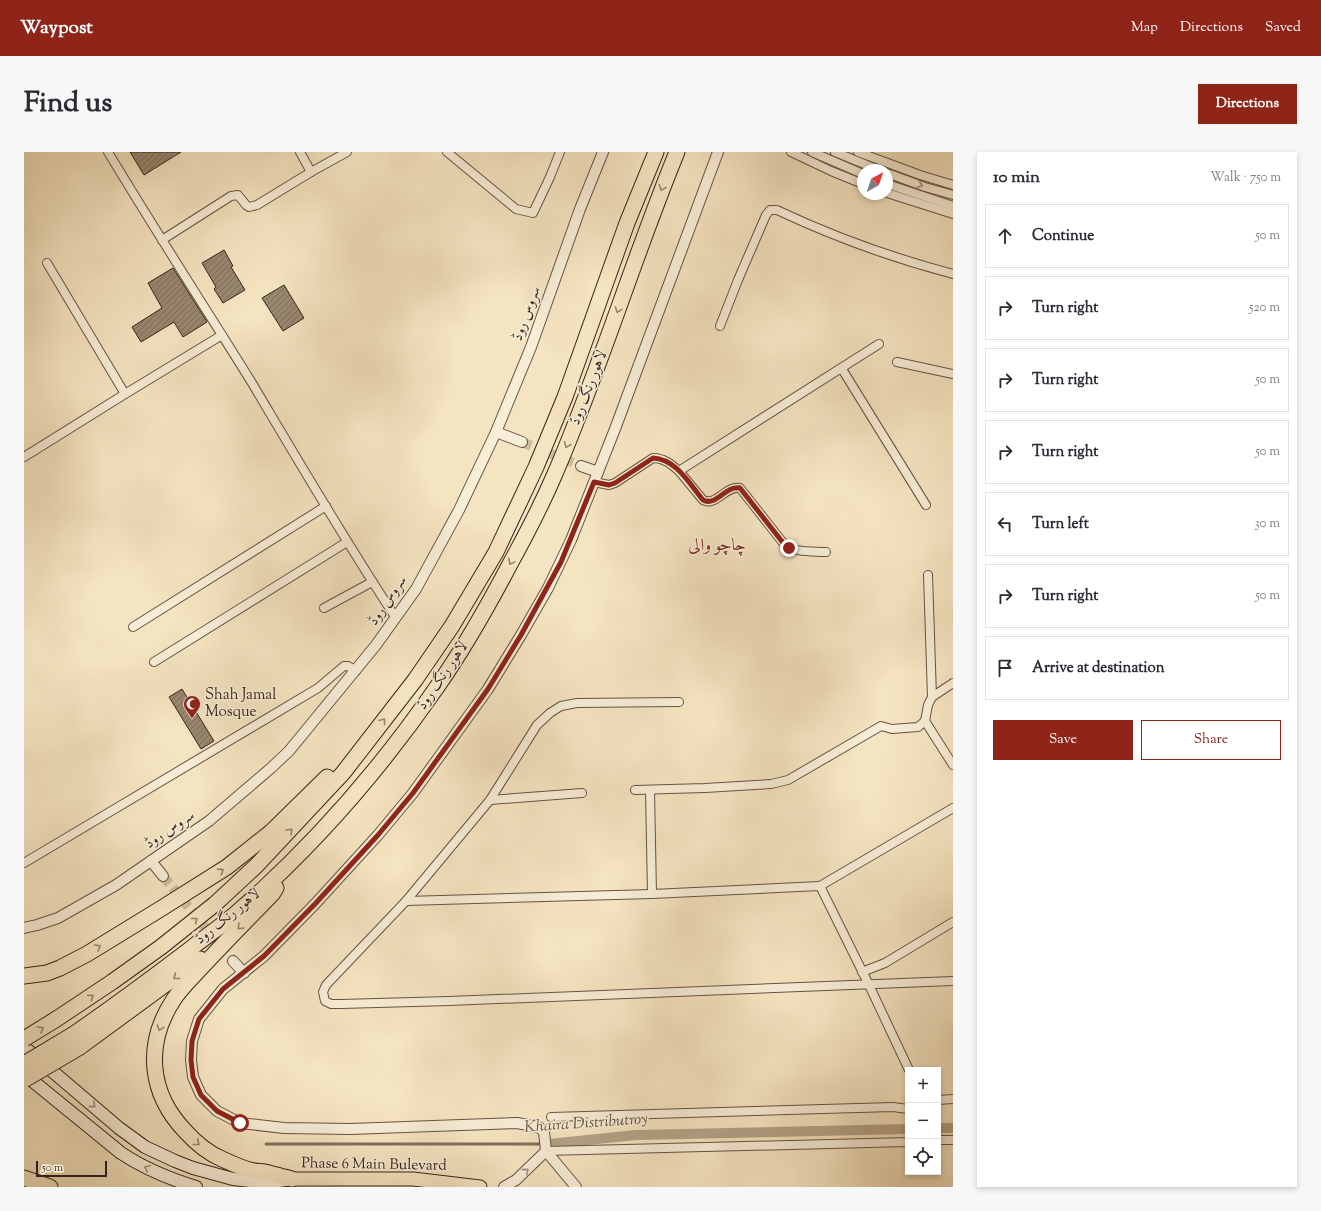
<!DOCTYPE html>
<meta charset="utf-8">
<style>
:root{--surface:#fff;--page:#f7f7f7;--text:#2b2b33;--muted:#7c7c81;--line:#e1e1e2;--accent:#8f2418}
body{margin:0;font-family:"Sorts Mill Goudy",Amiri,serif;background:var(--page);color:var(--text)}
.controls{position:absolute;right:12px;bottom:12px;display:grid;overflow:hidden;border-radius:0px;box-shadow:0 2px 6px #0003}
.controls button{width:36px;height:36px;display:grid;place-items:center;padding:0;border:0;border-bottom:1px solid var(--line);background:var(--surface);color:var(--text);font:20px sans-serif}
.compass{position:absolute;left:833px;top:12px;width:36px;height:36px;border-radius:50%;background:var(--surface);box-shadow:0 2px 6px #0003;rotate:40deg}
.scale{position:absolute;left:12px;bottom:10px;width:71px;box-sizing:border-box;padding-left:4px;border:2px solid #362319;border-top:0;font-size:11px;line-height:14px;white-space:nowrap;color:#362319;-webkit-text-stroke:3px #f8edd7;paint-order:stroke}
.stop{position:absolute;width:12px;height:12px;margin:-9px;border:3px solid #8f2418;border-radius:50%;background:#fff}
.stop.end{background:#8f2418;border-color:#fff;box-shadow:0 1px 4px #0008}
.list{margin:0;padding:0;list-style:none}
h2{display:flex;justify-content:space-between;align-items:center;height:52px;margin:0;padding:0 16px;font-size:17px}
h2 small{font-size:13px;font-weight:400;color:var(--muted)}
.list li{display:grid;grid-template-columns:26px 1fr auto;gap:12px;align-items:center;box-sizing:border-box;height:64px;margin:0 8px 8px;padding:0 8px;border:1px solid var(--line);border-radius:0px}
.list b{display:block;font-size:15px;white-space:nowrap}
.list em{font-size:13px;font-style:normal;color:var(--muted)}
.actions{display:flex;gap:8px;padding:12px 16px}
.actions a{flex:1;padding:9px 0;border:1px solid var(--accent);border-radius:0px;text-align:center;font-size:14px;color:var(--accent)}
.actions .main{background:var(--accent);color:#fff}
.icon{flex:none;width:22px;height:22px;fill:none;stroke:currentColor;stroke-width:2;stroke-linecap:round;stroke-linejoin:round}
.map{position:relative;flex:none;width:929px;height:1035px;overflow:hidden;border-radius:0px}
header{display:flex;align-items:center;gap:24px;box-sizing:border-box;height:56px;padding:0 20px;background:var(--accent);color:#fff}
header strong{font-size:19px}
nav{display:flex;gap:22px;margin-inline-start:auto;font-size:14px}
.intro{display:flex;align-items:center;justify-content:space-between;box-sizing:border-box;height:96px;padding:0 24px}
h1{margin:0;font-size:28px}
.button{padding:10px 18px;border-radius:0px;background:var(--accent);color:#fff;font-size:14px;font-weight:700}
main{display:flex;gap:24px;padding:0 24px}
aside{flex:1;background:var(--surface);border-radius:0px;box-shadow:0 2px 6px #0003}
.map>svg:first-child{display:block}
.lines{fill:none;stroke-linecap:round;stroke-linejoin:round}
.stream{stroke:#826f5c;stroke-width:3}
.canal{stroke:#b4a288;stroke-width:10}
.building{fill:url(#building-hatch);stroke:#362319}
.tertiary-tunnel{stroke:#cfbd9f;stroke-width:10;stroke-dasharray:10 5;stroke-linecap:butt}
.minor-casing{stroke:#665343;stroke-width:10}
.tertiary-casing{stroke:#665343;stroke-width:12}
.secondary-casing{stroke:#362319;stroke-width:14}
.primary-casing{stroke:#362319;stroke-width:15}
.motorway-casing{stroke:#362319;stroke-width:17}
.minor{stroke:#f8edd7;stroke-width:8}
.tertiary{stroke:#f8edd7;stroke-width:10}
.secondary{stroke:#f8edd7;stroke-width:12}
.primary{stroke:#f5e4c1;stroke-width:13}
.motorway{stroke:#f5e4c1;stroke-width:15}
.motorway-bridge-casing{stroke:#362319;stroke-width:17;stroke-linecap:butt}
.motorway-bridge{stroke:#f5e4c1;stroke-width:15}
.oneway{stroke:#a19282}
.oneway2{stroke:#96846d}
.route{stroke:#8f2418;stroke-width:5}
.labels{text-anchor:middle;dominant-baseline:central;stroke-width:3;stroke-linejoin:round;paint-order:stroke}
.street-label{font-size:15px;fill:#362319;stroke:#f8edd7}
.poi-label{font-size:15px;fill:#362319;stroke:#f8edd7;text-anchor:start}
.water-label{font-size:16px;font-style:italic;fill:#624f40;stroke:#f8edd7}
.quarter-label{font-size:17px;fill:#7a1f14;stroke:#f8edd7}
</style>
<header>
<strong>Waypost</strong>
<nav><a>Map</a><a>Directions</a><a>Saved</a></nav>
</header>
<div class="intro"><h1>Find us</h1><a class="button">Directions</a></div>
<main>
<div class="map">
<svg width="929" height="1035" viewBox="0 0 929 1035">
<defs>
<pattern id="building-hatch" width="6" height="6" patternUnits="userSpaceOnUse"><rect width="6" height="6" fill="#998770"/><path d="M-1 1l2-2M0 6l6-6M5 7l2-2" fill="none" stroke="#7e6e5b"/></pattern>
</defs>
<rect width="100%" height="100%" fill="#f5e4c1"/>
<filter id="stains"><feTurbulence type="fractalNoise" baseFrequency=".005" numOctaves="4"/><feColorMatrix values="0 0 0 0 .2 0 0 0 0 .09 0 0 0 0 .02 0 0 0 .5 -.17"/></filter>
<radialGradient id="worn" r=".72"><stop offset=".6" stop-color="#630" stop-opacity="0"/><stop offset="1" stop-color="#630" stop-opacity=".3"/></radialGradient>
<g class="lines">
<!-- stream -->
<path class="stream" d="M242 992H519"/>
<!-- canal -->
<g class="canal">
<path d="M914 976H929"/>
<path d="M525 992 612 983 884 977"/>
</g>
</g>
<!-- building -->
<g class="building">
<path d="M106 0H157L120 23Z"/>
<path d="M200 98 209 114 207 115 221 138 199 151 190 137 192 135 178 111Z"/>
<path d="M149 116 183 170 159 185 150 170 117 190 108 175 138 156 124 131Z"/>
<path d="M260 133 280 166 259 179 238 146Z"/>
<path d="M158 537 190 589 177 597 145 545Z"/>
</g>
<g class="lines">
<!-- tertiary-tunnel -->
<g class="tertiary-tunnel">
<path d="M498 290 557 314"/>
<path d="M139 724 209 809"/>
</g>
<defs>
<g id="minor">
<path d="M84 0C131 78 180 154 228 231 275 310 321 389 372 466"/>
<path d="M276 0 287 20"/>
<path d="M423 0 492 57 509 61 526 25 536 0"/>
<path d="M767 0 807 19 839 32"/>
<path d="M788 0 839 22"/>
<path d="M811 0 855 18"/>
<path d="M834 0 896 23 929 33"/>
<path d="M863 21 901 35 929 43"/>
<path d="M863 32 929 54"/>
<path d="M863 41 929 62"/>
<path d="M138 88 207 44 214 43 222 53 225 55 233 53 287 20 323 0"/>
<path d="M23 111 101 242"/>
<path d="M696 174 714 128 742 63 746 58H753C810 85 869 106 929 122"/>
<path d="M873 210 929 222"/>
<path d="M818 217 902 353"/>
<path d="M0 305 101 242 198 183"/>
<path d="M655 319 679 348C692 355 702 333 716 336L760 392C771 401 788 399 802 400"/>
<path d="M570 330 585 333 591 331 629 306C640 306 647 312 655 319L855 192"/>
<path d="M904 423 908 545"/>
<path d="M300 456 348 430"/>
<path d="M109 475 302 354"/>
<path d="M130 510 323 390"/>
<path d="M929 531 908 545 904 553 901 569 929 613"/>
<path d="M655 550 553 551 537 554 526 561 513 573 466 648 382 749 302 833 299 840 301 849 307 852H317L425 849 929 829"/>
<path d="M611 638 681 636 747 632 764 628 857 574 868 577 894 575 901 569"/>
<path d="M626 638 628 742"/>
<path d="M466 648 558 641"/>
<path d="M0 711 294 536 320 514H324L332 519"/>
<path d="M382 749 628 742 796 734"/>
<path d="M838 820 861 811 929 770"/>
<path d="M885 918 845 833 796 734 929 656"/>
<path d="M914 948 929 947"/>
<path d="M527 965 869 955 884 957"/>
<path d="M914 988H929"/>
<path d="M522 999 884 990"/>
</g>
<g id="tertiary">
<path d="M472 280 498 290"/>
<path d="M557 314 574 320"/>
<path d="M127 709 139 724"/>
<path d="M0 776 13 773 34 766 92 733 185 669 247 616 265 599 352 493 392 437 435 358 472 280 507 195 556 57 579 0"/>
<path d="M209 809 220 821"/>
<path d="M522 999 552 1035"/>
<path d="M480 1035 492 1028 522 999 520 980 516 976 509 974 493 971 326 977 260 976 216 971 193 959 177 943 169 925 167 908 168 889 175 867 199 837 240 804 291 752 354 683 389 641 464 537 497 483 524 436 547 388 591 277 694 0"/>
</g>
<g id="secondary">
<path d="M0 895 95 976 121 995 151 1009 169 1016 209 1027 243 1031 267 1027"/>
<path d="M0 922 97 1001C121 1017 146 1027 172 1035"/>
</g>
<path id="primary" d="M268 1027H389L456 1035"/>
<g id="motorway">
<path d="M252 736 249 741C225 766 200 791 176 817 167 827 157 836 150 847 120 892 125 942 162 980 172 991 184 1001 198 1007 207 1011 217 1016 226 1018 231 1020 237 1019 241 1020 250 1022 259 1025 268 1027"/>
<path d="M0 824 23 821 36 816 63 802 138 756 203 715 247 680 303 625"/>
<path d="M34 866 88 830 137 795 191 752 233 713 319 621 391 528 428 474 472 400 512 315 541 245 603 71 632 0"/>
<path d="M50 882C89 855 127 827 165 798 182 784 201 772 217 757 291 692 357 616 413 535 440 496 464 454 486 412 502 383 517 354 530 324 576 218 609 107 653 0"/>
<path d="M56 895 176 807"/>
<path d="M0 1026 26 1035"/>
</g>
</defs>
<!-- minor casing -->
<use href="#minor" class="minor-casing"/>
<!-- tertiary casing -->
<use href="#tertiary" class="tertiary-casing"/>
<!-- secondary casing -->
<use href="#secondary" class="secondary-casing"/>
<!-- primary casing -->
<use href="#primary" class="primary-casing"/>
<!-- motorway casing -->
<use href="#motorway" class="motorway-casing"/>
<!-- minor -->
<use href="#minor" class="minor"/>
<!-- tertiary -->
<use href="#tertiary" class="tertiary"/>
<!-- secondary -->
<use href="#secondary" class="secondary"/>
<!-- primary -->
<use href="#primary" class="primary"/>
<!-- motorway -->
<use href="#motorway" class="motorway"/>
<defs>
<g id="motorway-bridge">
<path d="M0 887 34 866"/>
<path d="M0 912 50 882"/>
<path d="M0 928 56 895"/>
</g>
</defs>
<!-- motorway-bridge casing -->
<use href="#motorway-bridge" class="motorway-bridge-casing"/>
<!-- motorway-bridge -->
<use href="#motorway-bridge" class="motorway-bridge"/>
</g>
<!-- one-way arrows -->
<defs><path id="oneway-chevron" d="M-2-3.5L2.5 0L-2 3.5" fill="none" stroke-width="1.6" stroke-linecap="round" stroke-linejoin="round"/></defs>
<g class="oneway">
<use href="#oneway-chevron" transform="translate(896 33) rotate(20)"/>
<use href="#oneway-chevron" transform="translate(69 953) rotate(41)"/>
<use href="#oneway-chevron" transform="translate(123 1016) rotate(-155)"/>
<use href="#oneway-chevron" transform="translate(502 1019) rotate(-41)"/>
</g>
<g class="oneway2">
<use href="#oneway-chevron" transform="translate(638 36) rotate(111)"/>
<use href="#oneway-chevron" transform="translate(594 158) rotate(110)"/>
<use href="#oneway-chevron" transform="translate(543 293) rotate(112)"/>
<use href="#oneway-chevron" transform="translate(487 410) rotate(118)"/>
<use href="#oneway-chevron" transform="translate(359 569) rotate(-53)"/>
<use href="#oneway-chevron" transform="translate(266 679) rotate(-46)"/>
<use href="#oneway-chevron" transform="translate(197 719) rotate(-33)"/>
<use href="#oneway-chevron" transform="translate(171 768) rotate(-38)"/>
<use href="#oneway-chevron" transform="translate(216 775) rotate(134)"/>
<use href="#oneway-chevron" transform="translate(74 795) rotate(-31)"/>
<use href="#oneway-chevron" transform="translate(152 825) rotate(142)"/>
<use href="#oneway-chevron" transform="translate(67 845) rotate(-34)"/>
<use href="#oneway-chevron" transform="translate(136 876) rotate(108)"/>
<use href="#oneway-chevron" transform="translate(17 877) rotate(-31)"/>
<use href="#oneway-chevron" transform="translate(173 991) rotate(39)"/>
</g>
<g class="lines">
<!-- route -->
<path class="route" d="M216 971 193 959 177 943 169 925 167 908 168 889 175 867 199 837 240 804 291 752 354 683 389 641 464 537 497 483 537 410 570 330 585 333 591 331 629 306C652 307 665 331 679 348 692 355 702 333 716 336L760 392 765 396"/>
</g>
<!-- icons -->
<defs>
<symbol id="mosque-pin" viewBox="-11 -11 22 30"><path d="M0 17L-7.5 6A9.5 9.5 0 1 1 7.5 6Z" fill="#8f2418" stroke="#f8edd7"/><path d="M3.5-4.9A6 6 0 1 0 3.5 4.9A5 5 0 1 1 3.5-4.9Z" fill="#fff"/></symbol>
</defs>
<g fill-rule="evenodd">
<use href="#mosque-pin" x="158" y="542" width="20" height="27"/>
</g>
<g class="labels">
<!-- street labels -->
<g class="street-label">
<text transform="translate(503 162) rotate(-70)">سروس روڈ</text>
<text transform="translate(565 236) rotate(-69)">لاہور رنگ روڈ</text>
<text transform="translate(364 449) rotate(-56)">سروس روڈ</text>
<text transform="translate(419 524) rotate(-56)">لاہور رنگ روڈ</text>
<text transform="translate(146 678) rotate(-34)">سروس روڈ</text>
<text transform="translate(204 765) rotate(-39)">لاہور رنگ روڈ</text>
<text transform="translate(350 1013) rotate(1)">Phase 6 Main Bulevard</text>
</g>
<!-- poi labels -->
<g class="poi-label">
<text x="181" y="543">Shah Jamal<tspan x="181" dy="17">Mosque</tspan></text>
</g>
<!-- water labels -->
<g class="water-label">
<text transform="translate(562 972) rotate(-4)">Khaira Distributroy</text>
</g>
<!-- quarter labels -->
<g class="quarter-label">
<text x="693" y="394">چاچو والی</text>
</g>
</g>
<rect width="100%" height="100%" filter="url(#stains)"/>
<rect width="100%" height="100%" fill="url(#worn)"/>
</svg>
<div class="controls">
<button>+</button>
<button>−</button>
<button><svg class="icon" aria-label="locate" viewBox="0 0 24 24"><circle cx="12" cy="12" r="6"/><path d="M12 2v4M12 18v4M2 12h4M18 12h4"/></svg></button>
</div>
<svg class="compass" viewBox="-18 -18 36 36"><path d="M0-13l5 13h-10z" fill="#e53935"/><path d="M0 13l5-13h-10z" fill="#7c7c81"/></svg>
<div class="scale">50 m</div>
<div class="stop" style="left:216px;top:971px"></div>
<div class="stop end" style="left:765px;top:396px"></div>
</div>
<aside>
<h2>10 min<small>Walk · 750 m</small></h2>
<ul class="list">
<li><svg class="icon" aria-label="ahead" viewBox="0 0 24 24"><path d="M12 20V5M6 11l6-6 6 6"/></svg><div><b>Continue</b></div><em>50 m</em></li>
<li><svg class="icon" aria-label="right" viewBox="0 0 24 24"><path d="M7 20v-9h11M14 6l5 5-5 5"/></svg><div><b>Turn right</b></div><em>520 m</em></li>
<li><svg class="icon" aria-label="right" viewBox="0 0 24 24"><path d="M7 20v-9h11M14 6l5 5-5 5"/></svg><div><b>Turn right</b></div><em>50 m</em></li>
<li><svg class="icon" aria-label="right" viewBox="0 0 24 24"><path d="M7 20v-9h11M14 6l5 5-5 5"/></svg><div><b>Turn right</b></div><em>50 m</em></li>
<li><svg class="icon" aria-label="left" viewBox="0 0 24 24"><path d="M17 20v-9H6M10 6l-5 5 5 5"/></svg><div><b>Turn left</b></div><em>30 m</em></li>
<li><svg class="icon" aria-label="right" viewBox="0 0 24 24"><path d="M7 20v-9h11M14 6l5 5-5 5"/></svg><div><b>Turn right</b></div><em>50 m</em></li>
<li><svg class="icon" aria-label="arrive" viewBox="0 0 24 24"><path d="M6 21V4h12l-3 4 3 4H6"/></svg><div><b>Arrive at destination</b></div></li>
</ul>
<div class="actions"><a class="main">Save</a><a>Share</a></div>
</aside>
</main>
